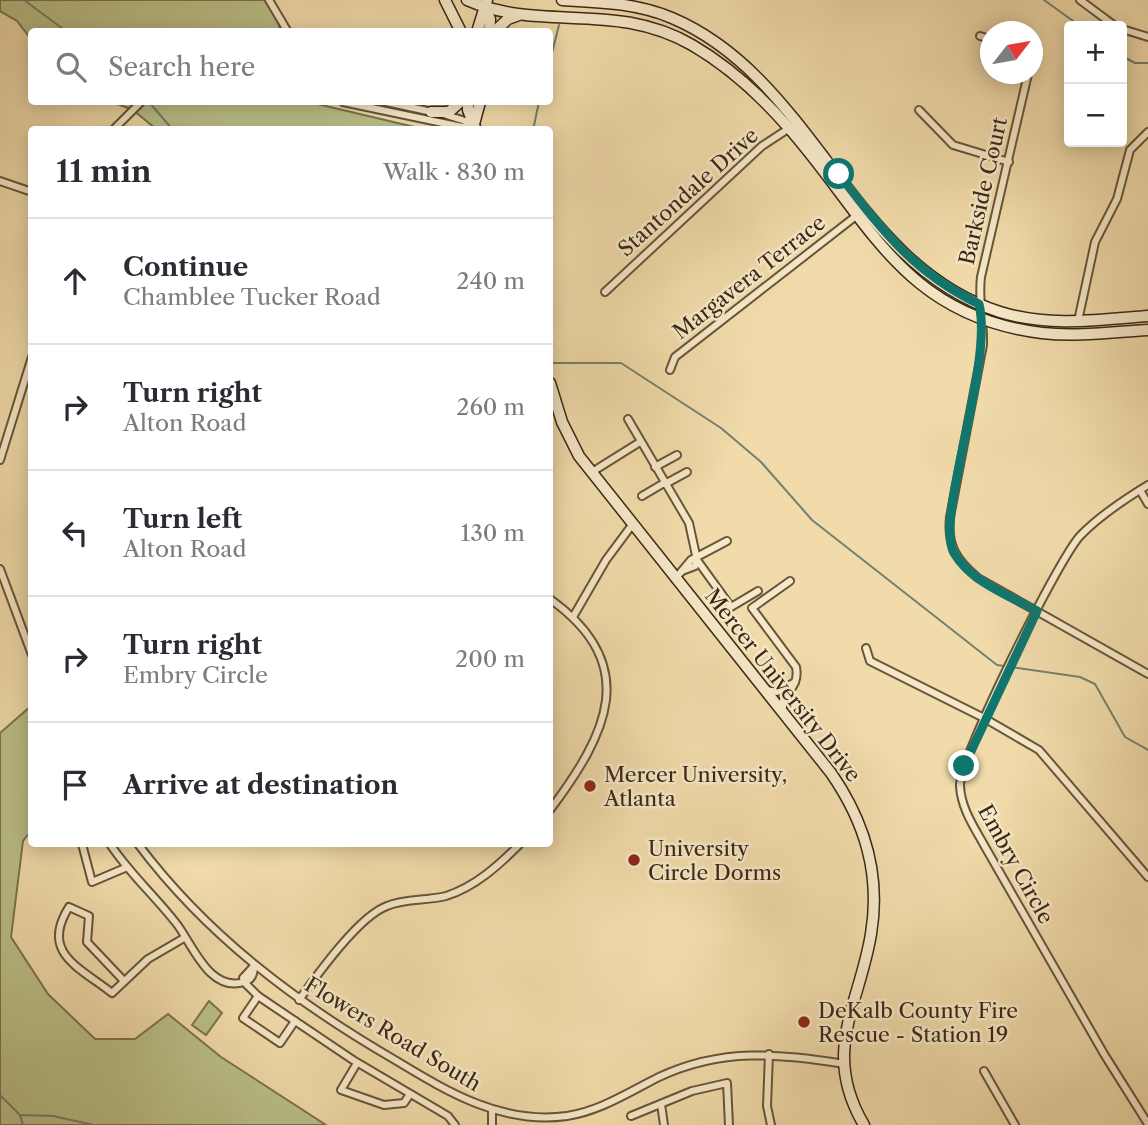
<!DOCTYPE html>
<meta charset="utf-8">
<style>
:root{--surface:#fff;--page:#f7f7f7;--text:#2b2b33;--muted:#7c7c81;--line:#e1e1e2}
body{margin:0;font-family:"Libre Caslon Text",serif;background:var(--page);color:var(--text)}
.controls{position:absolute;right:21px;top:21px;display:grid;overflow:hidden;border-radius:7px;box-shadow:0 4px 18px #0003}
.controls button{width:63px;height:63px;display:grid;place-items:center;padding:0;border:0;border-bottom:2px solid var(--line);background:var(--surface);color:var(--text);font:35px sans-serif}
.compass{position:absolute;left:980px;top:21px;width:63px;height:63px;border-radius:50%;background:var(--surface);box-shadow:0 4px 18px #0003;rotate:59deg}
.stop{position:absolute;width:21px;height:21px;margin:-16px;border:5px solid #0f766e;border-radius:50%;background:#fff}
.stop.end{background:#0f766e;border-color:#fff;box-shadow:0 2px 7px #0008}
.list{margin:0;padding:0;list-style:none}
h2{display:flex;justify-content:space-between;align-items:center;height:91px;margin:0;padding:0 28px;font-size:30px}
h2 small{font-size:23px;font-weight:400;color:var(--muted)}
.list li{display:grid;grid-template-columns:46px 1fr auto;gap:21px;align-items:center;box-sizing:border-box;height:126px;padding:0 28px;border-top:2px solid var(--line)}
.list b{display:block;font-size:26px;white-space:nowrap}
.list p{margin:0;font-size:23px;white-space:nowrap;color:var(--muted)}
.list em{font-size:23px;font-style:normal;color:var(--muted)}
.icon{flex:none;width:38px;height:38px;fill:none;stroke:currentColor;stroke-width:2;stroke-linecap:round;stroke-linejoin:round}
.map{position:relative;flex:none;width:1148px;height:1125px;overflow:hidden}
.search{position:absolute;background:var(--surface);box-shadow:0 4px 18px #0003;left:28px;top:28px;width:525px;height:77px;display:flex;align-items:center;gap:18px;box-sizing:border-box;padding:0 24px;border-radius:7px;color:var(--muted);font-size:26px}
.panel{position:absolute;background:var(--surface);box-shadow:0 4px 18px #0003;left:28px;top:126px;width:525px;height:721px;border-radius:7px}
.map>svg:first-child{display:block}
.green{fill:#bbc088;stroke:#7b744e;stroke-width:2}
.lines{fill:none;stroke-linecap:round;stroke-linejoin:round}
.stream{stroke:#75806d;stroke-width:2}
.street-casing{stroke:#68553a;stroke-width:10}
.secondary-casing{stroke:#3b2815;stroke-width:13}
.street{stroke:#f6e8c8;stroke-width:6}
.secondary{stroke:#f6e8c8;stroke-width:10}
.route{stroke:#0f766e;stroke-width:9}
.poi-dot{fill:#8f2418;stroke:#f6e8c8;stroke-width:2.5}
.labels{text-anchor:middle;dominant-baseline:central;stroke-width:5;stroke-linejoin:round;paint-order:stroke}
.street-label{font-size:21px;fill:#3b2815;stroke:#f6e8c8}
.poi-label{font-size:21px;fill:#3b2815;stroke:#f6e8c8;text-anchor:start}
</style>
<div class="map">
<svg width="1148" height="1125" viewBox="0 0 1148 1125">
<rect width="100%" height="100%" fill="#f1dbaa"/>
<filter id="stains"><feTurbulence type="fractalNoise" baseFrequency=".00286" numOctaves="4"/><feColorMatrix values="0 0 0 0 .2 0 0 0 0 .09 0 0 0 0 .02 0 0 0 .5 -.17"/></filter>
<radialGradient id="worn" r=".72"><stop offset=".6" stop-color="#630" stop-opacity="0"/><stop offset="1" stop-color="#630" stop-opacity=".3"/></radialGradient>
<!-- green -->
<g class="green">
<path d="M0 0H269L281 31 32 32 31 39 17 21 0 11Z"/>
<path d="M112 102H309L423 129H156L133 110Z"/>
<path d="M31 706V831L23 841 11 937 48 994 95 1039H135L168 1014 221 1057 326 1125H0V733Z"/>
<path d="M209 1001 222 1013 206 1035 192 1025Z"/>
</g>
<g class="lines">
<!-- stream -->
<g class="stream">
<path d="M24 0 67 32"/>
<path d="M1044 0 1080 26"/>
<path d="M1122 56 1135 63H1148"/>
<path d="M550 61 559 25"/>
<path d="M149 102 173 130"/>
<path d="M533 130 539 102"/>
<path d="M550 363H621L721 428 761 462 812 520 997 665 1080 677 1095 684 1125 737 1148 750"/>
<path d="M0 1095 20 1115 23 1125"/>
<path d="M20 1115 53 1116 94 1125"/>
</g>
<defs>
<g id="street">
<path d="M269 0 288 32"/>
<path d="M1080 0 1115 26"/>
<path d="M1122 29 1148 37"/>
<path d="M980 36 990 39"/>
<path d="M1032 54 1034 53"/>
<path d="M1028 74 981 277C978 300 984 322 983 345L950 517C947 545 956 560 978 578L1148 674"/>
<path d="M343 102 462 127 474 124"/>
<path d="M386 102 432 112"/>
<path d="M919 110 953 145 1009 162"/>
<path d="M443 114 472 123"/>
<path d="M113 130 141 102"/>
<path d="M0 181 32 192"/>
<path d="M605 292 762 146 791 127"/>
<path d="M1078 321 1095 242 1117 199 1130 150 1148 132"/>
<path d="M670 370 675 357 856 216"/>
<path d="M628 419 689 523 697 560 731 607 758 591"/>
<path d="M0 460 32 357"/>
<path d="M655 467 677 455"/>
<path d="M592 472 640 442"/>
<path d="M665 484 687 472"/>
<path d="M1148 485C1125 499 1098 517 1080 536 1058 560 959 758 960 786 961 808 974 827 984 845L1104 1054 1148 1124"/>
<path d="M1140 490 1148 504"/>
<path d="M642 496 664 483"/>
<path d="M0 569 32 655"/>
<path d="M682 571 695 566 697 560"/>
<path d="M675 579 691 560 727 541"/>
<path d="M550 599C642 665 607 734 550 810"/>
<path d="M573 617 606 560 632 525"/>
<path d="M866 648 870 661 984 718 1039 750 1148 877"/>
<path d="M766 690 777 692 795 682"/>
<path d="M783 711V700C791 688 799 683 796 667L752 608 790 581"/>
<path d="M82 844 92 882 125 868"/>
<path d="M110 844C129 873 154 895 176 923 192 943 209 993 244 982 252 980 254 974 254 966"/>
<path d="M138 844C207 936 297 1003 395 1060 448 1092 502 1125 567 1116 600 1111 629 1092 659 1077 723 1047 778 1054 845 1064"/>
<path d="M124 981 87 942 89 916 69 907C40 953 79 967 112 993L148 959 184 938"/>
<path d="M244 982 258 996 353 1060 448 1116 455 1125"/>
<path d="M244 982 243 978 254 966"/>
<path d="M258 996 243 1018 280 1043 295 1021"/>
<path d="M299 1000C317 975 359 916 387 906 405 898 427 901 446 896 475 887 499 865 520 844"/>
<path d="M769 1054 767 1106 771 1125"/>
<path d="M357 1063 341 1090 384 1105 404 1103 410 1094"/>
<path d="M984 1071 1015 1125"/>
<path d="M661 1104 664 1125"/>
<path d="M492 1110V1125"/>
<path d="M631 1116 692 1091 727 1083 729 1125"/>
</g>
<g id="secondary">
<path d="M445 0 461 32"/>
<path d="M467 0C541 33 614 0 692 45 728 66 761 96 788 127 869 219 902 316 1042 333 1077 337 1113 332 1148 330"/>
<path d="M562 0C599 2 637 3 672 18 814 78 851 265 1000 312 1048 327 1098 320 1148 316"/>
<path d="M485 8 490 19 489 32"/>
<path d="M477 32 487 0"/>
<path d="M494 32 508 19 519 15"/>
<path d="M468 102V110L476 130"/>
<path d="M431 112H449L460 102"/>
<path d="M474 124 480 102"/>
<path d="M550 383 562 422 579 456 831 773C865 822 881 874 871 934 859 1006 821 1052 864 1125"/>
</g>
</defs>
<!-- street casing -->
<use href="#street" class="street-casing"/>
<!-- secondary casing -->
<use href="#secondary" class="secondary-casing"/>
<!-- street -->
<use href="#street" class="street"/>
<!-- secondary -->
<use href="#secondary" class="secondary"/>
</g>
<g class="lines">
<!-- route -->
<path class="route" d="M839 174C882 230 914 273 979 304 994 366 934 519 954 553 971 582 1010 596 1037 611L964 766"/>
</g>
<!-- markers -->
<g class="poi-dot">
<circle cx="590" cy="786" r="7"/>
<circle cx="634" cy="860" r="7"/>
<circle cx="804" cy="1022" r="7"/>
</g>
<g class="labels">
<!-- street labels -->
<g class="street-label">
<text transform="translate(983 191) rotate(-77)">Barkside Court</text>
<text transform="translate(688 192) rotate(-42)">Stantondale Drive</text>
<text transform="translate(749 277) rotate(-38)">Margavera Terrace</text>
<text transform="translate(783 685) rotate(52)">Mercer University Drive</text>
<text transform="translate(1016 864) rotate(61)">Embry Circle</text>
<text transform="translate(393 1034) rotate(31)">Flowers Road South</text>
</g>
<!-- poi labels -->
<g class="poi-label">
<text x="604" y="774">Mercer University,<tspan x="604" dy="24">Atlanta</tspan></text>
<text x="648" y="848">University<tspan x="648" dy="24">Circle Dorms</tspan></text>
<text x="818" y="1010">DeKalb County Fire<tspan x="818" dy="24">Rescue - Station 19</tspan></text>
</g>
</g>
<rect width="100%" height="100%" filter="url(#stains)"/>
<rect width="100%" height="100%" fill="url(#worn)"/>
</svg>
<div class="controls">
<button>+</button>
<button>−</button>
</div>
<svg class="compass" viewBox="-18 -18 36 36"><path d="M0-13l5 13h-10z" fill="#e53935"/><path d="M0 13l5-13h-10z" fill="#7c7c81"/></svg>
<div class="stop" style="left:839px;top:174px"></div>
<div class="stop end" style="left:964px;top:766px"></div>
<div class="search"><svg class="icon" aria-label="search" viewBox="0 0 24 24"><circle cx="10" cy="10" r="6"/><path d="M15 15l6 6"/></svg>Search here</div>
<section class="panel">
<h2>11 min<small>Walk · 830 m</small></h2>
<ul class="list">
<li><svg class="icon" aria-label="ahead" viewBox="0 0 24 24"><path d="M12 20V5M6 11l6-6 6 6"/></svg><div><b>Continue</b><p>Chamblee Tucker Road</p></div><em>240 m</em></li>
<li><svg class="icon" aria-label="right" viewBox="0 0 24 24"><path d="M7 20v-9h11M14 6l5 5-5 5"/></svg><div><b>Turn right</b><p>Alton Road</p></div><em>260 m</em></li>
<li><svg class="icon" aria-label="left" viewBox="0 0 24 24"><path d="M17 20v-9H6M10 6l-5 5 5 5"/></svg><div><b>Turn left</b><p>Alton Road</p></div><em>130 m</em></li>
<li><svg class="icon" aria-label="right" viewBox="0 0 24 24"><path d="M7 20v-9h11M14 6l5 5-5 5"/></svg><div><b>Turn right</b><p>Embry Circle</p></div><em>200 m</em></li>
<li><svg class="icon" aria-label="arrive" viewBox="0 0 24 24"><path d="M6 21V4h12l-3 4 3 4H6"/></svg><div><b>Arrive at destination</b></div></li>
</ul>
</section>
</div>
